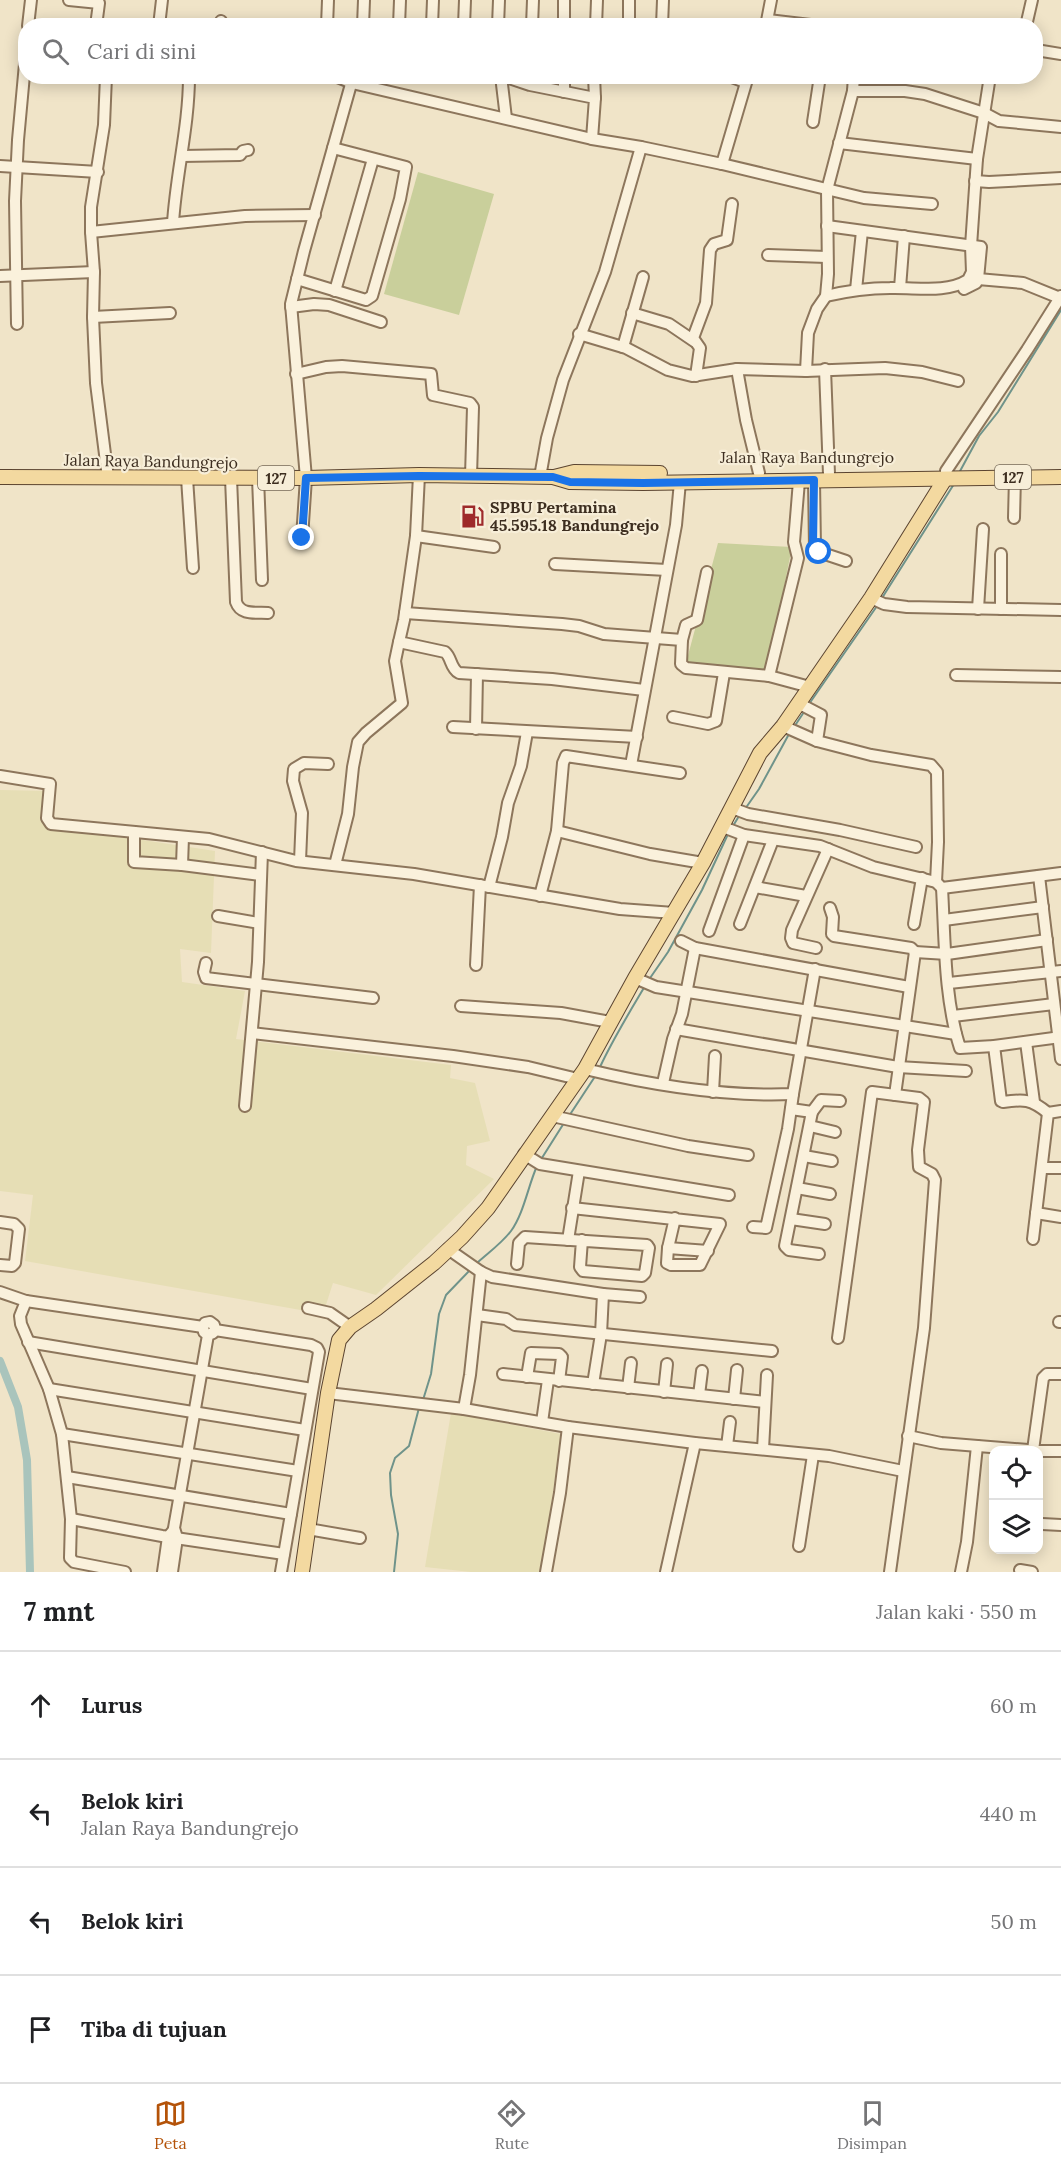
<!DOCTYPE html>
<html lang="id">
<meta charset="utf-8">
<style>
:root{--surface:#fff;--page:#f2f2f2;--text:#202124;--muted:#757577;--line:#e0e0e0;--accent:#b45309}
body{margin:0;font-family:Lora,serif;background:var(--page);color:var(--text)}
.controls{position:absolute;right:18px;bottom:18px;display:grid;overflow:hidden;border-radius:12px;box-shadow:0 3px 15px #0003}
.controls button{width:54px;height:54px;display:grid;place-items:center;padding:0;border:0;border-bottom:2px solid var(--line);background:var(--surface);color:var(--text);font:30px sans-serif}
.stop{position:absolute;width:18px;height:18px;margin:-14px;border:4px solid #1a73e8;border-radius:50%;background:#fff}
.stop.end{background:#1a73e8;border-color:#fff;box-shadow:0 2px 6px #0008}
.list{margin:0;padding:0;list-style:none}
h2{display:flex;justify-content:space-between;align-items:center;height:78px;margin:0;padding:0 24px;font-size:26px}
h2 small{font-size:20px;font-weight:400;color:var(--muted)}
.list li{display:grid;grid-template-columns:39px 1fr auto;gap:18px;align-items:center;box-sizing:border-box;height:108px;padding:0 24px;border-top:2px solid var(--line)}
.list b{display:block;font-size:22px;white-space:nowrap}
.list p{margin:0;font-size:20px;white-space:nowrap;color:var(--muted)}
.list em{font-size:20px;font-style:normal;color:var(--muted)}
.icon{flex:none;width:33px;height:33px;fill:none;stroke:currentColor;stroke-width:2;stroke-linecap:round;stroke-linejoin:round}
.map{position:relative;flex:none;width:1061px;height:1572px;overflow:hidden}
.search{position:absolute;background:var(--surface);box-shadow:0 3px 15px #0003;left:18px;right:18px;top:18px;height:66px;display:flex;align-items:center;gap:15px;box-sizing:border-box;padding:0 21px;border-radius:24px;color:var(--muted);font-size:22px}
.sheet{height:510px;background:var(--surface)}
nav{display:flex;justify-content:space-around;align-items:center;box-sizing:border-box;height:84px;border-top:2px solid var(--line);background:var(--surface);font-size:16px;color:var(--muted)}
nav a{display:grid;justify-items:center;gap:3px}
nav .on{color:var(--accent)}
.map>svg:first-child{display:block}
.farmland{fill:#e6deb5}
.green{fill:#c9cf9b}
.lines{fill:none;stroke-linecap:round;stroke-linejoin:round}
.stream{stroke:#6f938a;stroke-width:2}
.canal{stroke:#a9c4bc;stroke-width:8}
.minor-casing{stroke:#8d765c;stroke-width:14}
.major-casing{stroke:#5b4430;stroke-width:16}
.minor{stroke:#faf1dc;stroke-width:10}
.major{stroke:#f3d9a0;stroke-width:14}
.route{stroke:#1a73e8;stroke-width:8}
.labels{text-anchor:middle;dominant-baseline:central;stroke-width:4.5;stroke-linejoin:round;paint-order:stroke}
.shield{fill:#f7eed8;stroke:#756857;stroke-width:1.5}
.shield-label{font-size:15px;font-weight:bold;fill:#3d2e20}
.street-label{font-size:16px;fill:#3d2e20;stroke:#f7eed8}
.poi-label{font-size:16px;font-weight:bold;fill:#3d2e20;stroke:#f7eed8;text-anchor:start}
</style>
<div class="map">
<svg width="1061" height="1572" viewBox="0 0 1061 1572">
<rect width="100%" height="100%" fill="#f0e4c8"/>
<!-- farmland -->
<g class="farmland">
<path d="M0 790 48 791 45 825 215 851 211 953 180 949 182 982 245 991 236 1039 451 1065 450 1078 475 1083 490 1141 467 1146 466 1165 494 1179 376 1295 333 1283 323 1314 25 1261 33 1195 0 1191Z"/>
<path d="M451 1413 561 1434 542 1572H471L425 1567Z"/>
</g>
<!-- green -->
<g class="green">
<path d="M418 172 494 194 459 315 384 294Z"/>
<path d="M718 543 792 547 767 673 686 663Z"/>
</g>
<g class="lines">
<!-- stream -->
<g class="stream">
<path d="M959 473 979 436 998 412 1061 310"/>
<path d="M882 598 954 484"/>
<path d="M809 704 877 606"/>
<path d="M794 727 804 712"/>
<path d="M745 809 759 789 789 734"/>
<path d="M733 826 739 816"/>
<path d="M648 981 668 952 702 890 728 834"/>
<path d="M600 1067C613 1039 629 1013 645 986"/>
<path d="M569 1116 596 1075"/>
<path d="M540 1161 564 1123"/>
<path d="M477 1263C488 1253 502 1243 511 1231 524 1213 528 1186 537 1166"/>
<path d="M423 1400 431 1374 439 1314 446 1295 471 1269"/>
<path d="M394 1572 398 1534 391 1495 390 1473 395 1458 409 1446 419 1408"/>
</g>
<!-- canal -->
<path class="canal" d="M0 1361 18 1407 27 1460 30 1572"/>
<defs>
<g id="minor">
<path d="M69 0 99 3 96 26"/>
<path d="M768 20 819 26"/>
<path d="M28 26 31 0"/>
<path d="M159 26 162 0"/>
<path d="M220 26 221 21"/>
<path d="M327 26 328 0"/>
<path d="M363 26 364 0"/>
<path d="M399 26 400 0"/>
<path d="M432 26 433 0"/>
<path d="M464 26 465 0"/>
<path d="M498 26 499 0"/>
<path d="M532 26 533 0"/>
<path d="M564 26V0"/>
<path d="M596 26 597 0"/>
<path d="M629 26V0"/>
<path d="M662 26 663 0"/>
<path d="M766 26 771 0"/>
<path d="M1026 26 1032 0"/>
<path d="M1036 50 1061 54"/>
<path d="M106 76 104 125 91 207V232L94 272 93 317 96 383 108 478"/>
<path d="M335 76 352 83 592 139 641 147 722 164 748 76"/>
<path d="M501 76 506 118"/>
<path d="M503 76 530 85 595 98 592 139"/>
<path d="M564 76V92"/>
<path d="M594 76 595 98"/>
<path d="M729 76 745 82"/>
<path d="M853 91H905L925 94 984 113 999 121 1061 127"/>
<path d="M813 122 820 76"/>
<path d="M839 143 977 159"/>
<path d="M182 156 240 155 243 151 248 150"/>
<path d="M722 164 864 198 932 204"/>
<path d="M0 166 98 172"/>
<path d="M975 181 989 182 1061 178"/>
<path d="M173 223C176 174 189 126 189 76"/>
<path d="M827 226 981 247 978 279 976 283 964 289 963 286"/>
<path d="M91 232 245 216 315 215"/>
<path d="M768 255 827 257"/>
<path d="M0 276 94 272"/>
<path d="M297 279 366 300 372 296 400 199 406 167 333 148"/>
<path d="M978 279 1023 283 1060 298"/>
<path d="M900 288 904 236"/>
<path d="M856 290 862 231"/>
<path d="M335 291 373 159"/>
<path d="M826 296C847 291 868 288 890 288 916 287 945 294 968 280L972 272 971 246 977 159 990 76"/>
<path d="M291 307 314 304 329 305 381 322"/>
<path d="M632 313 669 324 694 341"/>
<path d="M93 317 170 313"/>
<path d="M17 324 15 201 18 140 26 53"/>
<path d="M579 334 626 348 668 370 692 376 737 369 806 371 885 368 922 372 958 381"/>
<path d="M623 347 643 277"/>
<path d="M737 369 746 420 759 473"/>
<path d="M825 369 829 474"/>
<path d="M806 371 808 333 817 309 826 296 828 274 827 190 853 91 854 76"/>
<path d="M296 374 326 367 342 366 431 374 433 395 470 403 473 407 471 476"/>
<path d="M696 376 700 348 693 338 706 303 710 250 714 244 727 240 732 204"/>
<path d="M946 471 1027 350 1061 296"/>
<path d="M419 475 416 536 404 620 399 642 445 652C452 658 450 668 459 673L552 679 644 690"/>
<path d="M540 477 547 438 563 380 605 272 641 147"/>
<path d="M187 478 193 568"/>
<path d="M231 478 236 602C241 616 256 612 268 613"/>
<path d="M258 478 262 580"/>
<path d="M814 480 815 548 819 552 846 561"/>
<path d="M1014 518 1015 477"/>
<path d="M416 536 494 547"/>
<path d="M302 538 306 478 291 304 304 251 353 77"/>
<path d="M555 564 667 570"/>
<path d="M871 598 884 604 907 607 1061 610"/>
<path d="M978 609 983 529"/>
<path d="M1001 609V554"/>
<path d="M405 613 562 624 579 626 604 634 682 640 681 664 686 668 769 676 810 687"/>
<path d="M682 640 686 625 697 620 707 572"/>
<path d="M956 675 1061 677"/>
<path d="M769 676 798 558 794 542 799 481"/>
<path d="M798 703 821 715 817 741 871 755 931 765 937 772 938 842 936 882"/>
<path d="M673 717 708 724 716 721 724 673"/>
<path d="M783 726 817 741"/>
<path d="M453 727 637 737"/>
<path d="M476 729 477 674"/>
<path d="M631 765 676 525 680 482"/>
<path d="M0 776 50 784 47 818 51 824 209 839 296 861 414 874 620 909 674 913"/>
<path d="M732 808 748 814 840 830 916 847"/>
<path d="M723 827 744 835 820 846 873 867 936 882 942 888 1061 873"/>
<path d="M557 831 650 854 703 863"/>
<path d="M134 832V862L182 865 261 875"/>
<path d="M300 861 302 813 293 781 294 769 304 763 328 764"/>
<path d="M182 865 183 837"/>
<path d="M335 865 348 814 353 767 358 742 366 733 402 703 395 661 399 642"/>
<path d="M1039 876 1061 1059"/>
<path d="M489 887 502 837 508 803 521 766 527 732"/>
<path d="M755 887 806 896"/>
<path d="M942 888C945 940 944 998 960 1048L994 1046 1061 1037"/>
<path d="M540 896 557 831 563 763 566 756 680 773"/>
<path d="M830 908 833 917 832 934 834 936 911 948 915 952 895 1095"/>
<path d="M218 916 259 923"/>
<path d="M944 920 1043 907"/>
<path d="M740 924 773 840"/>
<path d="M914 924 922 878"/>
<path d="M709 931 744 835"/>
<path d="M681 941 695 948 909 987"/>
<path d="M816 948 793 943 791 938 792 930 828 849"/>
<path d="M915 952 947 954 1047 940"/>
<path d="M206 963 204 972 206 978 373 998"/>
<path d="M476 965 480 885"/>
<path d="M635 978 656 987 956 1034"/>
<path d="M949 983 1061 971"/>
<path d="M461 1006 561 1013 610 1022"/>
<path d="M953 1016 1054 1004"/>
<path d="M676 1029 898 1067 966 1071"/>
<path d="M252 1033 453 1056 528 1067 578 1079"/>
<path d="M1026 1042 1034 1102"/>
<path d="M994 1046 1001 1101 1003 1102C1024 1099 1031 1099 1048 1113"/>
<path d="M585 1069C651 1085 725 1097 793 1094L815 969"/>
<path d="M663 1083 673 1039 682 1014 695 948"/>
<path d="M713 1092 715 1056"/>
<path d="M245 1106 258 962 262 852"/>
<path d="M791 1109 812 1112 821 1100 840 1101"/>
<path d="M812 1112 785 1246 789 1250 819 1254"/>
<path d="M552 1116 688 1146 748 1155"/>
<path d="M810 1126 835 1132"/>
<path d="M524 1154 540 1164 729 1195"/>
<path d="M804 1156 832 1161"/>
<path d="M1042 1168H1061"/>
<path d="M797 1188 830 1194"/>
<path d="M572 1208 720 1224 700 1265H671L667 1263 668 1248 675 1218"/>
<path d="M1036 1213 1061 1217"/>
<path d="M791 1219 825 1224"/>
<path d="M0 1222 14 1224 19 1229 15 1263 12 1266 0 1265"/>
<path d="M753 1227 766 1228 788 1129 793 1094"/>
<path d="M1033 1239 1048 1113 1061 1111"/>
<path d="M568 1240 579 1171"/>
<path d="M668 1248 708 1251"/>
<path d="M448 1249 481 1272 492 1277 603 1294"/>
<path d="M517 1264 519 1243 525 1237 647 1245 649 1248 645 1273 642 1276 583 1271 580 1267 582 1240"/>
<path d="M0 1292 26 1301 203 1327"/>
<path d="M26 1301 20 1316 21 1324 49 1389 62 1434 71 1519 70 1558 74 1562 125 1572"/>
<path d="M308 1308 330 1313 350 1327"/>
<path d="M477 1315 506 1319 515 1325 772 1351"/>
<path d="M1059 1322H1061"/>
<path d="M215 1330 311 1345 317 1348 319 1352 281 1572"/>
<path d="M838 1338 872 1092 919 1098 924 1102 918 1150 919 1167 932 1174 935 1180 924 1328 890 1572"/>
<path d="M28 1342 312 1389"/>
<path d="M503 1374 765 1402"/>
<path d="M527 1377 531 1353 559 1354 562 1357 559 1381"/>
<path d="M593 1384 601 1334 603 1294 640 1297"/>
<path d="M628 1388 631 1363"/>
<path d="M49 1389 305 1430"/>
<path d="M664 1392 667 1364"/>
<path d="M328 1393 464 1409 568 1427 695 1443 829 1456 903 1471"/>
<path d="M699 1395 702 1371"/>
<path d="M734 1399 737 1370"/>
<path d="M464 1409 470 1375 481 1272"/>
<path d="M542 1422 548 1380"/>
<path d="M62 1434 298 1471"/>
<path d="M908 1436 941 1443 1028 1450"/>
<path d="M727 1446 730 1422"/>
<path d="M763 1449 767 1375"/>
<path d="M1033 1450 1043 1378 1047 1374H1061"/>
<path d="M1038 1451H1061"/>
<path d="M67 1477 291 1514"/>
<path d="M71 1519 162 1536 284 1554"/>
<path d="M1042 1524 1061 1525"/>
<path d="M308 1529 360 1538"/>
<path d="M799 1546 813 1455"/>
<path d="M1020 1570 1032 1572"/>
<path d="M163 1572 168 1537 173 1531"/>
<path d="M172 1572 177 1538 174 1528 208 1335 204 1332 203 1327 205 1323 210 1322 214 1325 215 1330 213 1333 208 1335"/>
<path d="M546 1572 560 1493 568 1427"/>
<path d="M666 1572 695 1443"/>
<path d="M961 1572 967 1542 977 1446"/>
</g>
<g id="major">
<path d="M0 477 306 478 419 475 553 477 570 482 643 483 1061 477"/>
<path d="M554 477 574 472 660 473"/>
<path d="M302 1572 328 1393 339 1340 350 1327 376 1309 434 1263 462 1237 488 1208 585 1069 635 978 703 863 760 753 783 726 871 598 945 479"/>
</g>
</defs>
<!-- minor casing -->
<use href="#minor" class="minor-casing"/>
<!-- major casing -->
<use href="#major" class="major-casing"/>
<!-- minor -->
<use href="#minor" class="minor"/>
<!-- major -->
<use href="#major" class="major"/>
</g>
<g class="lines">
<!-- route -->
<path class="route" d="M302 538 306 478 419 476 553 477 570 482 643 483 814 480 813 545 819 552"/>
</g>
<!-- icons -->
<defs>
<symbol id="fuel-bare" viewBox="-9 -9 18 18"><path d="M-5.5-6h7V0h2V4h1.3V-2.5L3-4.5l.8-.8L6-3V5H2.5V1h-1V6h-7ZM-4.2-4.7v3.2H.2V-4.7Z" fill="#9e2a2b" stroke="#f7eed8" stroke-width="2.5" paint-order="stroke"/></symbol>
</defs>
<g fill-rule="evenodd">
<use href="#fuel-bare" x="456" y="500" width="33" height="33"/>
</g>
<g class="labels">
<!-- shield labels -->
<g class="shield">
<rect x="995" y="465" width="36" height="24" rx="4.5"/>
<rect x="258" y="466" width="36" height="24" rx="4.5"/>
</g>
<g class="shield-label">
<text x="1013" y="477">127</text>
<text x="276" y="478">127</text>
</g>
<!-- street labels -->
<g class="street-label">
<text x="807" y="457">Jalan Raya Bandungrejo</text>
<text transform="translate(151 461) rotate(1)">Jalan Raya Bandungrejo</text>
</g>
<!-- poi labels -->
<g class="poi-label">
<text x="490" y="507">SPBU Pertamina<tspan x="490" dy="18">45.595.18 Bandungrejo</tspan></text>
</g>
</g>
</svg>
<div class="controls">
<button><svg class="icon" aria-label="locate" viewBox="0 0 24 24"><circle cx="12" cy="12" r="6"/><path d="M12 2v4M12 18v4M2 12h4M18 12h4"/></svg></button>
<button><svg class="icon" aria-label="layers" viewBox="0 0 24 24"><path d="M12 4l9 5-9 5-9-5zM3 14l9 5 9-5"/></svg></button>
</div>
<div class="stop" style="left:819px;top:552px"></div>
<div class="stop end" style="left:302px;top:538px"></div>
<div class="search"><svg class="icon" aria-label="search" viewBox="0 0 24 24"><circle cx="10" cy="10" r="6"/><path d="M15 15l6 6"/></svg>Cari di sini</div>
</div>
<section class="sheet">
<h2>7 mnt<small>Jalan kaki · 550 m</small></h2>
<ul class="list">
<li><svg class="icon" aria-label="ahead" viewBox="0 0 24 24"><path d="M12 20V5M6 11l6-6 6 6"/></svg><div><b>Lurus</b></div><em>60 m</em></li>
<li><svg class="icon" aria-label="left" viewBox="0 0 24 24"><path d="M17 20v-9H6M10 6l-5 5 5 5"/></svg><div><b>Belok kiri</b><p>Jalan Raya Bandungrejo</p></div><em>440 m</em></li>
<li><svg class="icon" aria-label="left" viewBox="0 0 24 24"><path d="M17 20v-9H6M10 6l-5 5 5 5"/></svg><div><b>Belok kiri</b></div><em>50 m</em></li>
<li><svg class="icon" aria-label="arrive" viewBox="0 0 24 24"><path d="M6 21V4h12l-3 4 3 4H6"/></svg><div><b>Tiba di tujuan</b></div></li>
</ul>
</section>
<nav>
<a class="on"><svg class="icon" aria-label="map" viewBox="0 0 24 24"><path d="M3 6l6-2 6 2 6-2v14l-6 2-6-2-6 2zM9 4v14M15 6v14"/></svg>Peta</a>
<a><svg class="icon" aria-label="directions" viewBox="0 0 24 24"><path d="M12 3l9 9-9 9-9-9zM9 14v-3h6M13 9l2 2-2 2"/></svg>Rute</a>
<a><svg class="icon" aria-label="saved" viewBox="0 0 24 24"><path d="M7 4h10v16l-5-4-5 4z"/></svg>Disimpan</a>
</nav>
